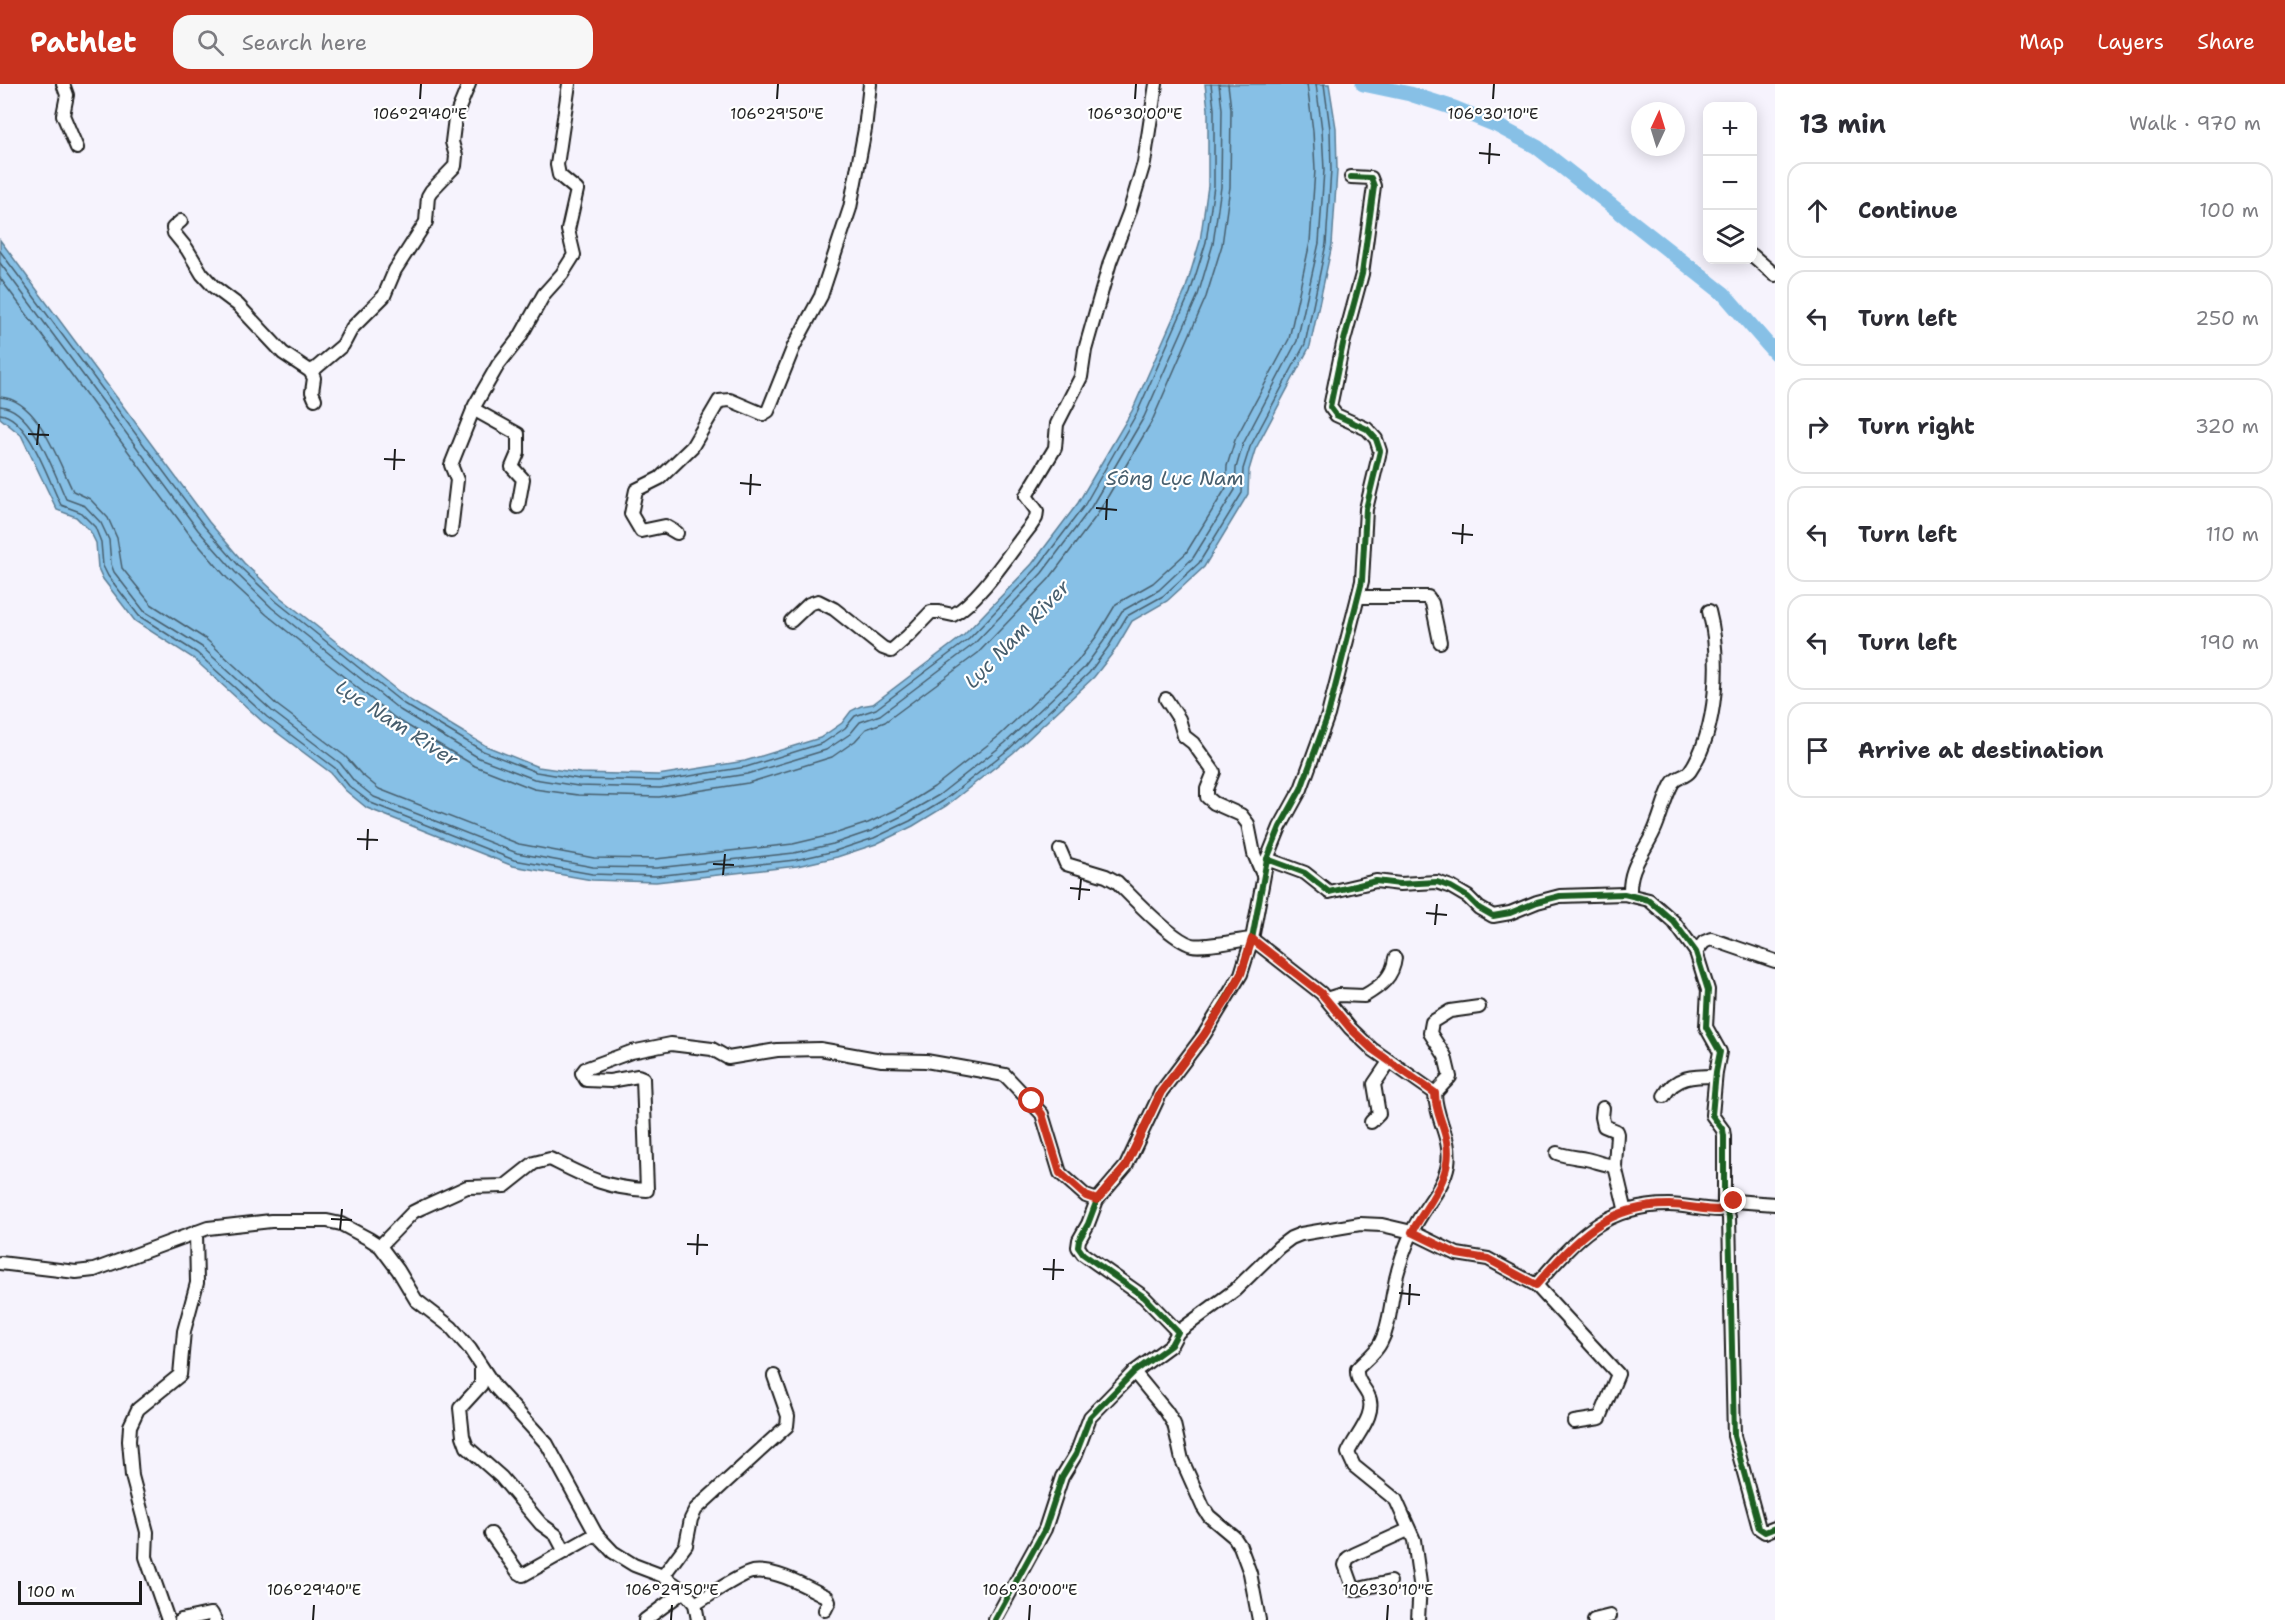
<!DOCTYPE html>
<meta charset="utf-8">
<style>
:root{--surface:#fff;--page:#f7f7f7;--text:#2b2b33;--muted:#7c7c81;--line:#e1e1e2;--accent:#c8321e}
body{margin:0;font-family:"Shantell Sans",sans-serif;background:var(--page);color:var(--text)}
.controls{position:absolute;right:18px;top:18px;display:grid;overflow:hidden;border-radius:12px;box-shadow:0 3px 15px #0003}
.controls button{width:54px;height:54px;display:grid;place-items:center;padding:0;border:0;border-bottom:2px solid var(--line);background:var(--surface);color:var(--text);font:30px sans-serif}
.compass{position:absolute;left:1631px;top:18px;width:54px;height:54px;border-radius:50%;background:var(--surface);box-shadow:0 3px 15px #0003;rotate:4deg}
.scale{position:absolute;left:18px;bottom:15px;width:124px;box-sizing:border-box;padding-left:6px;border:3px solid #1c1c1c;border-top:0;font-size:16px;line-height:21px;white-space:nowrap;color:#1c1c1c;-webkit-text-stroke:4px #fff;paint-order:stroke}
.stop{position:absolute;width:18px;height:18px;margin:-14px;border:4px solid #c8321e;border-radius:50%;background:#fff}
.stop.end{background:#c8321e;border-color:#fff;box-shadow:0 2px 6px #0008}
.list{margin:0;padding:0;list-style:none}
h2{display:flex;justify-content:space-between;align-items:center;height:78px;margin:0;padding:0 24px;font-size:26px}
h2 small{font-size:20px;font-weight:400;color:var(--muted)}
.list li{display:grid;grid-template-columns:39px 1fr auto;gap:18px;align-items:center;box-sizing:border-box;height:96px;margin:0 12px 12px;padding:0 12px;border:2px solid var(--line);border-radius:18px}
.list b{display:block;font-size:22px;white-space:nowrap}
.list em{font-size:20px;font-style:normal;color:var(--muted)}
.icon{flex:none;width:33px;height:33px;fill:none;stroke:currentColor;stroke-width:2;stroke-linecap:round;stroke-linejoin:round}
.map{position:relative;flex:none;width:1775px;height:1536px;overflow:hidden}
header{display:flex;align-items:center;gap:36px;box-sizing:border-box;height:84px;padding:0 30px;background:var(--accent);color:#fff}
header strong{font-size:28px}
nav{display:flex;gap:33px;margin-inline-start:auto;font-size:21px}
.search{width:420px;height:54px;background:var(--page);display:flex;align-items:center;gap:15px;box-sizing:border-box;padding:0 21px;border-radius:18px;color:var(--muted);font-size:22px}
main{display:flex}
aside{flex:1;background:var(--surface)}
.map>svg:first-child{display:block}
.water{fill:#87c0e6;stroke:#5c7e95;stroke-width:1.5}
.lines{fill:none;stroke-linecap:round;stroke-linejoin:round}
.shore{stroke:#475e6d;stroke-width:1.5}
.river{stroke:#87c0e6;stroke-width:15}
.minor-casing{stroke:#1c1c1c;stroke-width:16}
.minor{stroke:#fff;stroke-width:12}
.cycleway-casing{stroke:#fff;stroke-width:10}
.cycleway{stroke:#1b5e20;stroke-width:6}
.route{stroke:#c8321e;stroke-width:8}
.ticks{fill:none;stroke:#1c1c1c;stroke-width:2}
.labels{text-anchor:middle;dominant-baseline:central;stroke-width:4.5;stroke-linejoin:round;paint-order:stroke}
.water-label{font-size:20px;font-style:italic;fill:#475e6d;stroke:#fff}
.ticks-label{font-size:15px;text-anchor:middle;fill:#1c1c1c;stroke:#fff;stroke-width:4.5;stroke-linejoin:round;paint-order:stroke}
</style>
<header>
<strong>Pathlet</strong>
<div class="search"><svg class="icon" aria-label="search" viewBox="0 0 24 24"><circle cx="10" cy="10" r="6"/><path d="M15 15l6 6"/></svg>Search here</div>
<nav><a>Map</a><a>Layers</a><a>Share</a></nav>
</header>
<main>
<div class="map">
<svg width="1775" height="1536" viewBox="0 0 1775 1536">
<rect width="100%" height="100%" fill="#f6f3fd"/>
<filter id="ink" filterUnits="userSpaceOnUse"><feTurbulence type="fractalNoise" baseFrequency=".0167" numOctaves="2"/><feDisplacementMap in="SourceGraphic" scale="12" xChannelSelector="R" yChannelSelector="G"/><feConvolveMatrix kernelMatrix="1 2 1 2 8 2 1 2 1" color-interpolation-filters="sRGB"/></filter>
<g filter="url(#ink)">
<!-- water -->
<path class="water" d="M1205 0H1329L1336 44 1337 87 1332 161 1310 262 1255 366 1249 386 1248 410 1204 483 1167 517 1132 537 1115 566 1094 593 1013 669 946 722 913 742 876 760 837 773 797 782 656 798 592 796 513 782 367 724 345 706 331 689 263 638 193 574 135 537 103 495 98 484 96 459 90 447 76 433 57 426 21 351 0 334V156L209 438 244 479 281 514 408 615 486 662 538 683 580 689 658 691 745 677 820 654 842 639 851 627 861 622 873 620 964 551 1032 480 1078 419 1132 327 1185 207 1200 157 1208 102V25Z"/>
<g class="lines">
<!-- shore -->
<g class="shore">
<path d="M0 167 204 442 240 483 277 518 404 620 483 667 536 688 579 695 659 697 746 683 823 659 845 644 855 632 876 625 969 555 1037 484 1084 422 1137 329 1190 209 1206 158 1214 102V25L1211 0"/>
<path d="M0 179 198 446 235 488 272 524 400 626 479 674 534 695 578 702 660 704 747 690 826 666 850 650 860 638 880 631 974 560 1042 489 1090 425 1144 333 1198 211 1213 160 1221 103 1222 25 1219 0"/>
<path d="M0 194 190 451 227 494 267 531 395 634 475 682 534 705 578 711 659 713 748 699 832 673 855 657 866 645 885 638 978 569 1049 495 1097 431 1152 337 1206 213 1222 161 1230 103 1231 25 1228 0"/>
<path d="M0 313C39 315 58 378 73 407L90 415 108 434 117 454 122 484 151 520 207 556 277 621 345 672 361 690 379 705 519 760 594 774 655 775 793 760 831 751 868 739 902 723 934 703 999 652 1077 578 1096 553 1116 520 1153 499 1186 469 1226 404 1227 382 1235 356 1289 255 1310 158 1315 86 1313 47 1307 0"/>
<path d="M0 322C33 324 54 389 66 415L85 422 101 439 109 456 111 480 114 488 144 527 202 563 272 627 340 679 354 697 374 713 517 769 593 783 656 784 794 769 833 760 871 747 906 730 939 711 1005 659 1084 584 1103 558 1122 527 1159 506 1193 474 1235 406 1236 384 1243 360 1297 257 1319 159 1324 86 1322 46 1316 0"/>
<path d="M0 330C29 333 49 398 61 421L80 428 95 443 101 458 103 482 108 492 139 532 197 569 267 633 335 684 349 702 371 719 514 776 592 790 656 792 795 776 835 767 874 754 910 737 943 717 1009 665 1089 589 1109 562 1127 532 1163 512 1199 479 1242 409 1243 385 1250 363 1305 260 1326 160 1331 86 1330 45 1324 0"/>
</g>
<!-- river -->
<path class="river" d="M1363 0 1410 10 1454 24 1496 41 1537 63 1724 210 1775 269"/>
<defs>
<g id="minor">
<path d="M63 0 67 11 63 31 77 64"/>
<path d="M181 137 173 144 174 149 187 165 202 190 214 203 238 221 283 269 310 287 314 294 312 308 315 315"/>
<path d="M1752 171 1775 191"/>
<path d="M310 287 316 284 343 261 352 244 384 212 395 186 426 138 428 112 431 107 455 82 456 72 452 58 455 34 469 0"/>
<path d="M473 325 518 350V369L512 383 523 395 518 423"/>
<path d="M451 447 457 396 451 381 475 321 498 281 520 253 544 210 562 190 574 171 568 146 577 106 559 91 557 81 569 0"/>
<path d="M677 449 665 442 641 447 631 430 636 406 660 394 692 363 719 317 730 316 763 330 768 327 794 262 821 212 850 124 865 45 870 0"/>
<path d="M1358 513H1428L1432 519 1440 558"/>
<path d="M791 537 809 520 818 517 834 525 883 564 891 567 908 552 931 528H939L953 531C980 516 1010 468 1030 443L1036 434 1037 427 1026 412 1055 364 1057 340 1081 293 1085 266 1110 178 1129 129 1144 79 1156 0"/>
<path d="M1166 615 1179 635 1184 652 1193 659 1214 688 1207 705V713L1214 719 1241 731 1248 740 1254 770 1263 791"/>
<path d="M1060 766 1066 780 1106 792 1117 798C1132 813 1172 856 1192 861 1203 864 1238 856 1252 855L1321 909 1350 944 1372 965 1435 1009C1435 1034 1452 1054 1448 1080 1443 1107 1422 1124 1412 1148 1404 1166 1397 1186 1394 1205 1390 1222 1390 1241 1381 1258 1376 1269 1365 1276 1357 1285 1356 1297 1363 1301 1368 1311 1378 1330 1355 1352 1348 1369L1354 1382 1396 1416 1414 1456 1420 1499 1418 1536"/>
<path d="M1267 775 1305 789 1329 808 1376 797 1400 800 1437 798 1451 803 1468 813 1479 824 1493 832 1510 829 1537 818 1560 812 1624 810 1649 816 1674 838 1696 868 1708 906 1706 943 1720 968 1716 988 1712 1031 1723 1046 1724 1052V1122L1729 1133 1734 1352 1759 1444 1765 1448 1775 1444"/>
<path d="M1630 810C1629 782 1643 771 1654 747 1661 732 1664 715 1672 700 1676 692 1685 694 1690 687 1718 646 1721 573 1709 527"/>
<path d="M1696 868 1704 858 1711 855 1775 877"/>
<path d="M1326 915 1339 911 1364 912C1381 902 1393 893 1395 874"/>
<path d="M1435 1009 1450 993 1445 972 1430 949 1432 938 1450 927 1479 923"/>
<path d="M1664 1012C1675 992 1694 992 1715 992"/>
<path d="M1603 1024 1602 1033 1604 1042 1616 1047 1617 1050 1615 1082 1626 1128"/>
<path d="M1371 1038 1379 1030 1374 1000 1389 978"/>
<path d="M1557 1069C1568 1073 1576 1073 1586 1075 1596 1077 1604 1081 1615 1082"/>
<path d="M380 1162 413 1128 421 1124 467 1103 505 1102 534 1079 550 1075C586 1093 605 1104 647 1106L643 994 638 992 610 997 586 996 582 989 585 985 631 968 671 960 712 965 728 974 777 966 820 965 882 976 926 977 1005 991 1042 1030 1060 1089 1086 1112 1097 1116"/>
<path d="M0 1179 76 1188 94 1186 208 1144 271 1137H327L341 1140 369 1155 380 1162 398 1186 416 1216 451 1243 470 1265 495 1303 547 1360 596 1450 613 1468 634 1481 663 1492 684 1507 695 1520 698 1536"/>
<path d="M1536 1201 1618 1290 1600 1334 1574 1338"/>
<path d="M1178 1248 1235 1206 1279 1163 1291 1154 1301 1150 1360 1140 1382 1141 1412 1148 1457 1170 1488 1175 1536 1201C1575 1156 1604 1121 1669 1121 1685 1121 1702 1126 1719 1126L1726 1120 1734 1117 1775 1120"/>
<path d="M481 1283V1301L460 1324 463 1352 467 1363 501 1393 541 1440 556 1451 565 1468"/>
<path d="M1134 1288 1166 1327 1174 1340 1182 1376 1203 1423 1209 1432 1234 1453 1240 1462 1250 1489 1259 1536"/>
<path d="M491 1450 518 1488 523 1491 596 1450"/>
<path d="M663 1492 686 1461 691 1435 696 1425 787 1342 788 1332 774 1292"/>
<path d="M1390 1498 1354 1506 1345 1481 1348 1474 1355 1470 1408 1446"/>
<path d="M695 1520C709 1512 738 1491 752 1488 775 1484 807 1503 827 1513L829 1518 825 1526"/>
<path d="M168 1536 146 1473 147 1448 132 1392 129 1357 130 1342 138 1325 180 1291 184 1247 197 1199 196 1148"/>
<path d="M181 1536 209 1530H212L215 1536"/>
<path d="M645 1536 684 1507"/>
<path d="M995 1536 1045 1445 1062 1393 1076 1370 1090 1333 1134 1288 1171 1261 1178 1248 1144 1213 1083 1170 1078 1163 1079 1156 1088 1140 1097 1116 1126 1082 1161 1008 1204 951 1241 890 1252 855 1267 775 1280 743 1301 705 1328 631 1362 497 1366 425 1380 367 1376 355 1367 345 1336 331 1330 323 1343 260 1362 190 1374 102 1371 94 1351 93"/>
<path d="M1594 1536 1610 1532"/>
</g>
</defs>
<!-- minor casing -->
<use href="#minor" class="minor-casing"/>
<!-- minor -->
<use href="#minor" class="minor"/>
<defs>
<g id="cycleway">
<path d="M1267 775 1305 789 1329 808 1376 797 1400 800 1437 798 1451 803 1468 813 1479 824 1493 832 1510 829 1537 818 1560 812 1624 810 1649 816 1674 838 1696 868 1708 906 1706 943 1720 968 1716 988 1712 1031 1723 1046 1724 1052V1122L1729 1133 1734 1352 1759 1444 1765 1448 1775 1444"/>
<path d="M995 1536 1045 1445 1062 1393 1076 1370 1090 1333 1134 1288 1171 1261 1178 1248 1144 1213 1083 1170 1078 1163 1079 1156 1088 1140 1097 1116 1126 1082 1161 1008 1204 951 1241 890 1252 855 1267 775 1280 743 1301 705 1328 631 1362 497 1366 425 1380 367 1376 355 1367 345 1336 331 1330 323 1343 260 1362 190 1374 102 1371 94 1351 93"/>
</g>
</defs>
<!-- cycleway casing -->
<use href="#cycleway" class="cycleway-casing"/>
<!-- cycleway -->
<use href="#cycleway" class="cycleway"/>
</g>
</g>
<g class="lines" filter="url(#ink)">
<!-- route -->
<path class="route" d="M1032 1017 1042 1030 1060 1089 1086 1112 1097 1116 1126 1082 1161 1008 1204 951 1228 914 1241 890 1252 855 1321 909 1350 944 1372 965 1435 1009C1435 1027 1444 1041 1447 1058 1453 1093 1428 1119 1412 1148L1457 1170 1488 1175 1536 1201C1575 1157 1604 1121 1669 1121 1685 1121 1702 1126 1719 1126L1726 1120 1734 1117"/>
</g>
<!-- ticks -->
<path class="ticks" d="M420 15 421 0M777 15 778 0M1135 15 1136 0M1493 15 1494 0M1479 69 1500 71M1489 80 1490 59M28 350 49 351M37 361 39 340M384 375 405 376M394 386 395 365M740 399 761 401M750 411 751 390M1096 424 1117 426M1106 436 1107 415M1452 449 1473 451M1462 460 1463 440M357 755 378 756M367 766 368 745M713 780 734 781M723 791 725 770M1070 804 1090 806M1079 816 1081 795M1426 829 1447 831M1435 841 1437 820M331 1135 352 1136M340 1146 342 1125M687 1160 708 1161M697 1171 698 1150M1043 1185 1064 1186M1053 1196 1054 1175M1399 1209 1420 1211M1409 1221 1410 1200M313 1536 314 1521M671 1536 672 1521M1029 1536 1030 1521M1387 1536 1388 1521"/>
<g class="labels">
<!-- water labels -->
<g class="water-label">
<text x="1175" y="394">Sông Lục Nam</text>
<text transform="translate(1017 550) rotate(-46)">Lục Nam River</text>
<text transform="translate(397 639) rotate(33)">Lục Nam River</text>
</g>
</g>
<g class="ticks-label">
<text x="420" y="35">106°29'40"E</text>
<text x="777" y="35">106°29'50"E</text>
<text x="1135" y="35">106°30'00"E</text>
<text x="1493" y="35">106°30'10"E</text>
<text x="314" y="1511">106°29'40"E</text>
<text x="672" y="1511">106°29'50"E</text>
<text x="1030" y="1511">106°30'00"E</text>
<text x="1388" y="1511">106°30'10"E</text>
</g>
</svg>
<div class="controls">
<button>+</button>
<button>−</button>
<button><svg class="icon" aria-label="layers" viewBox="0 0 24 24"><path d="M12 4l9 5-9 5-9-5zM3 14l9 5 9-5"/></svg></button>
</div>
<svg class="compass" viewBox="-18 -18 36 36"><path d="M0-13l5 13h-10z" fill="#e53935"/><path d="M0 13l5-13h-10z" fill="#7c7c81"/></svg>
<div class="scale">100 m</div>
<div class="stop" style="left:1032px;top:1017px"></div>
<div class="stop end" style="left:1734px;top:1117px"></div>
</div>
<aside>
<h2>13 min<small>Walk · 970 m</small></h2>
<ul class="list">
<li><svg class="icon" aria-label="ahead" viewBox="0 0 24 24"><path d="M12 20V5M6 11l6-6 6 6"/></svg><div><b>Continue</b></div><em>100 m</em></li>
<li><svg class="icon" aria-label="left" viewBox="0 0 24 24"><path d="M17 20v-9H6M10 6l-5 5 5 5"/></svg><div><b>Turn left</b></div><em>250 m</em></li>
<li><svg class="icon" aria-label="right" viewBox="0 0 24 24"><path d="M7 20v-9h11M14 6l5 5-5 5"/></svg><div><b>Turn right</b></div><em>320 m</em></li>
<li><svg class="icon" aria-label="left" viewBox="0 0 24 24"><path d="M17 20v-9H6M10 6l-5 5 5 5"/></svg><div><b>Turn left</b></div><em>110 m</em></li>
<li><svg class="icon" aria-label="left" viewBox="0 0 24 24"><path d="M17 20v-9H6M10 6l-5 5 5 5"/></svg><div><b>Turn left</b></div><em>190 m</em></li>
<li><svg class="icon" aria-label="arrive" viewBox="0 0 24 24"><path d="M6 21V4h12l-3 4 3 4H6"/></svg><div><b>Arrive at destination</b></div></li>
</ul>
</aside>
</main>
